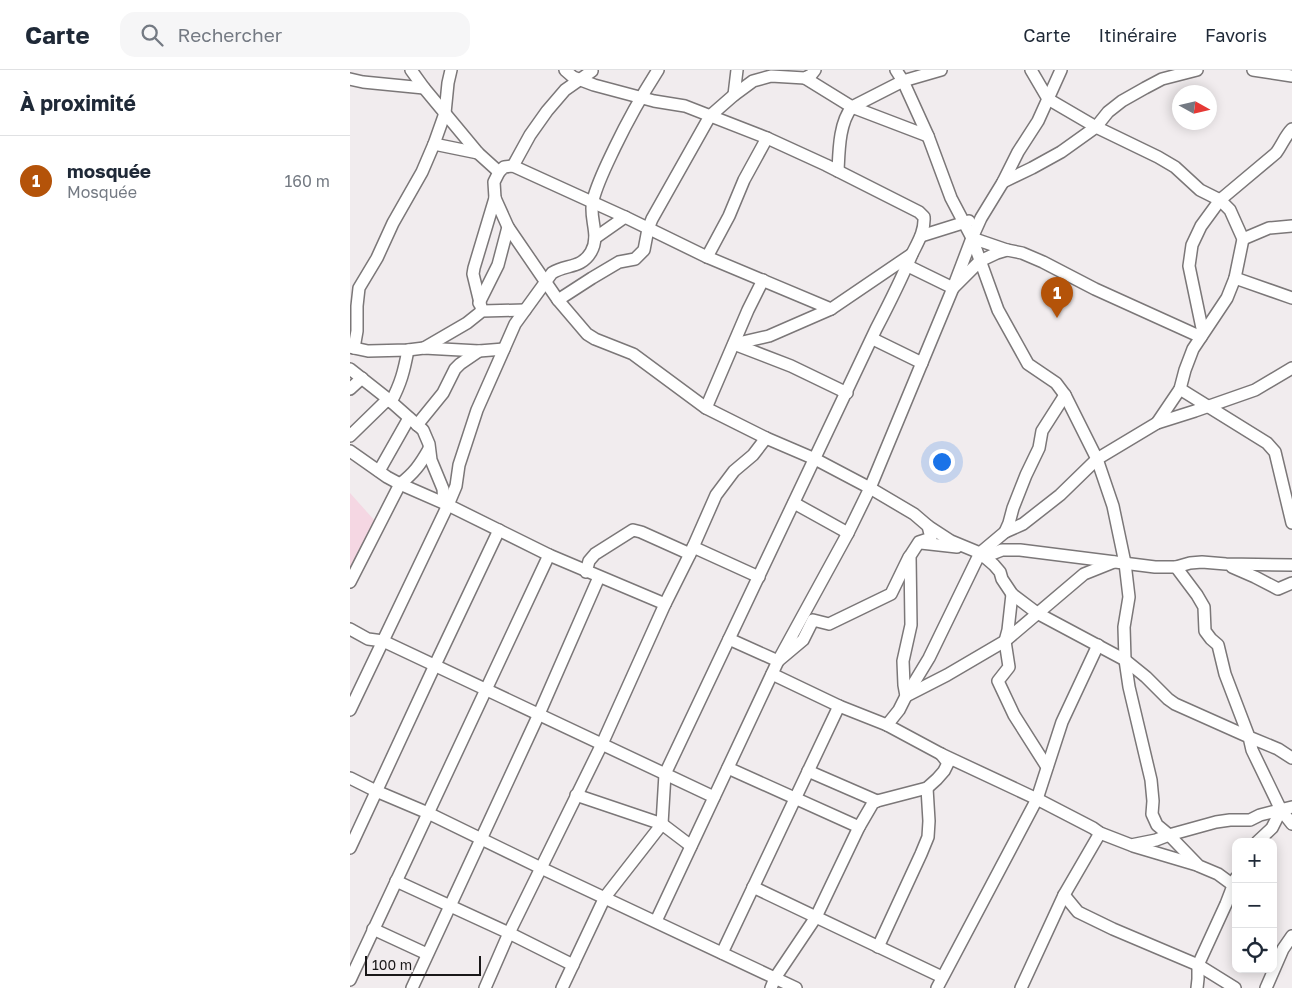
<!DOCTYPE html>
<html lang="fr">
<meta charset="utf-8">
<style>
:root{--surface:#fff;--page:#f6f6f7;--text:#1f2937;--muted:#747a83;--line:#e0e1e3;--accent:#b45309}
body{margin:0;font-family:"Golos Text",sans-serif;background:var(--page);color:var(--text)}
.controls{position:absolute;right:15px;bottom:15px;display:grid;overflow:hidden;border-radius:10px;box-shadow:0 2px 12px #0003}
.controls button{width:45px;height:45px;display:grid;place-items:center;padding:0;border:0;border-bottom:1px solid var(--line);background:var(--surface);color:var(--text);font:25px sans-serif}
.compass{position:absolute;left:822px;top:15px;width:45px;height:45px;border-radius:50%;background:var(--surface);box-shadow:0 2px 12px #0003;rotate:98deg}
.scale{position:absolute;left:15px;bottom:12px;width:116px;box-sizing:border-box;padding-left:5px;border:2px solid #191718;border-top:0;font-size:14px;line-height:18px;white-space:nowrap;color:#191718;-webkit-text-stroke:4px #f1ecee;paint-order:stroke}
.you{position:absolute;left:591px;top:391px;width:18px;height:18px;margin:-12px;border:4px solid #fff;border-radius:50%;background:#1a73e8;box-shadow:0 0 0 8px #1a73e833}
.badge{display:grid;place-items:center;width:32px;height:32px;border-radius:50%;background:var(--accent);color:#fff;font-size:16px;font-weight:700}
.pin{position:absolute;translate:-50% -41px;filter:drop-shadow(0 1px 2px #0008)}
.pin::after{content:'';position:absolute;top:26px;width:18px;height:15px;background:inherit;clip-path:polygon(0 0,100% 0,50% 100%)}
.list{margin:0;padding:0;list-style:none}
h2{display:flex;justify-content:space-between;align-items:center;height:65px;margin:0;padding:0 20px;font-size:21px}
h2 small{font-size:16px;font-weight:400;color:var(--muted)}
.list li{display:grid;grid-template-columns:32px 1fr auto;gap:15px;align-items:center;box-sizing:border-box;height:90px;padding:0 20px;border-top:1px solid var(--line)}
.list b{display:block;font-size:19px;white-space:nowrap}
.list p{margin:0;font-size:16px;white-space:nowrap;color:var(--muted)}
.list em{font-size:16px;font-style:normal;color:var(--muted)}
.icon{flex:none;width:28px;height:28px;fill:none;stroke:currentColor;stroke-width:2;stroke-linecap:round;stroke-linejoin:round}
.map{position:relative;flex:none;width:942px;height:918px;overflow:hidden}
header{display:flex;align-items:center;gap:30px;box-sizing:border-box;height:70px;padding:0 25px;background:var(--surface);border-bottom:1px solid var(--line)}
header strong{font-size:24px}
nav{display:flex;gap:28px;margin-inline-start:auto;font-size:18px}
.search{width:350px;height:45px;background:var(--page);display:flex;align-items:center;gap:12px;box-sizing:border-box;padding:0 18px;border-radius:15px;color:var(--muted);font-size:19px}
main{display:flex}
aside{flex:1;background:var(--surface)}
.map>svg:first-child{display:block}
.garden{fill:#f5d7e3}
.lines{fill:none;stroke-linecap:round;stroke-linejoin:round}
.minor-casing{stroke:#7b7778;stroke-width:14}
.minor{stroke:#fff;stroke-width:11}
</style>
<header>
<strong>Carte</strong>
<div class="search"><svg class="icon" aria-label="search" viewBox="0 0 24 24"><circle cx="10" cy="10" r="6"/><path d="M15 15l6 6"/></svg>Rechercher</div>
<nav><a>Carte</a><a>Itinéraire</a><a>Favoris</a></nav>
</header>
<main>
<aside>
<h2>À proximité<small></small></h2>
<ul class="list">
<li><span class="badge">1</span><div><b>mosquée</b><p>Mosquée</p></div><em>160 m</em></li>
</ul>
</aside>
<div class="map">
<svg width="942" height="918" viewBox="0 0 942 918">
<rect width="100%" height="100%" fill="#f1ecee"/>
<!-- garden -->
<path class="garden" d="M0 423 25 451 0 500Z"/>
<g class="lines">
<defs>
<g id="minor">
<path d="M61 0 74 18 128 83 149 102"/>
<path d="M546 0 553 11 578 66 601 128 622 168 648 240 678 294 706 313 715 325 747 389 763 436 775 493 779 527 774 557 775 590 779 617 801 710 803 731 802 744 807 755 819 765 849 796 868 804 883 815"/>
<path d="M681 0 698 29 746 57 808 87 825 97 850 120 870 130 880 140 893 169 885 208 877 228 843 279 835 300 830 319 807 353"/>
<path d="M903 0 942 6"/>
<path d="M455 8 502 37 578 66"/>
<path d="M0 9 13 12 74 18"/>
<path d="M384 25 387 0"/>
<path d="M84 74 128 83"/>
<path d="M163 96 180 65 197 41 215 20 242 1"/>
<path d="M488 101C489 81 489 53 502 37L553 11 591 0"/>
<path d="M653 112 682 98 711 82 746 57 758 42 772 31 795 18 812 9 847 0"/>
<path d="M145 128 158 157 208 230 237 264 245 269 283 284 356 338 416 368 465 389 520 418 564 444 578 456 581 468 569 472 560 486 561 555 553 591 554 615 556 626 549 640 537 655"/>
<path d="M571 166 619 151"/>
<path d="M245 168 275 147"/>
<path d="M622 168 657 180 672 183 693 192 745 219 851 267"/>
<path d="M893 169 919 158 942 156"/>
<path d="M357 187 379 146 394 110 417 68"/>
<path d="M558 196 603 218 630 191 647 183 657 180"/>
<path d="M885 208 942 228"/>
<path d="M208 230 242 208 269 192 285 189 294 180 298 159 302 149 360 46 384 25 403 11 421 6 455 8 461 5 465 0"/>
<path d="M129 233 148 195 158 157"/>
<path d="M132 241 123 204 124 198 145 128 144 112 149 102 154 97 163 96 275 147 357 187 481 239"/>
<path d="M853 263 839 196 842 175 851 156 870 130 926 83C932 75 935 66 942 59"/>
<path d="M523 269 572 293"/>
<path d="M384 274 419 266 481 239 562 184"/>
<path d="M384 274 441 296 497 323"/>
<path d="M0 277 18 281 58 280 74 278 129 281 154 279"/>
<path d="M4 278 7 261V236L9 218 27 188 43 153 72 102 84 74 95 43 98 13 101 0"/>
<path d="M74 278 117 253 132 241 175 240"/>
<path d="M0 299 38 329 73 360 79 374 81 390 93 419 94 433"/>
<path d="M0 319 12 308"/>
<path d="M830 319 917 373 925 382 942 453"/>
<path d="M41 332C51 313 54 301 58 280"/>
<path d="M356 338 398 240 413 210"/>
<path d="M67 355 93 323 105 299 110 294 129 281"/>
<path d="M0 366 38 329"/>
<path d="M0 381 37 407 50 414 98 435 199 485 315 534"/>
<path d="M29 401 59 348"/>
<path d="M444 433 498 463"/>
<path d="M578 456 601 471 630 483 644 495 650 502 652 509 662 524 687 543 775 590 796 607 818 629 825 634 899 667 902 680 931 740 942 754"/>
<path d="M655 462 673 454 710 425 747 389 807 353 845 341 905 320 942 298"/>
<path d="M571 473 607 477"/>
<path d="M343 477 409 507"/>
<path d="M634 487 652 480H670L805 497H826L840 493 852 492 876 494 942 495"/>
<path d="M826 497 847 525 854 537 855 561 861 569 868 575 875 604 899 667 928 679 942 688"/>
<path d="M882 497 905 507 928 519 942 513"/>
<path d="M236 502 239 491 245 484 283 460 291 462 340 484"/>
<path d="M0 512 50 414C64 403 70 395 79 379"/>
<path d="M662 524 658 560 655 571 659 597 648 611 664 645 697 697"/>
<path d="M0 559 18 569 33 571 364 727"/>
<path d="M379 569 428 591 453 570 463 550 479 554 541 524 559 487"/>
<path d="M422 604 489 636 537 655 591 684 687 729 743 758 750 763 781 775 806 770 819 765 866 752 880 750H900L910 745 942 737"/>
<path d="M556 626 579 588 630 483 655 462 659 453 663 438 676 405 689 378 692 361 715 325"/>
<path d="M556 626 597 605 655 571 734 504 764 492"/>
<path d="M0 640 98 435 106 416 109 395 127 340 154 279 165 254 202 203C216 194 231 199 241 182 251 165 238 147 243 130 248 111 257 94 265 77 278 50 292 25 308 0"/>
<path d="M378 698 509 757"/>
<path d="M458 701 527 731"/>
<path d="M0 708 26 721 78 743 191 798 446 918"/>
<path d="M226 725 312 754 341 776"/>
<path d="M907 772 922 758 931 740"/>
<path d="M783 776 847 795"/>
<path d="M0 778 85 595 149 460"/>
<path d="M46 811 159 863 223 895"/>
<path d="M403 817 592 907"/>
<path d="M714 825 728 842 763 859 848 895 885 918"/>
<path d="M306 851 428 591 498 463 520 418 603 218 622 168 631 148 653 112 668 82 688 51 711 0"/>
<path d="M23 859 77 884"/>
<path d="M528 877 571 784 578 767 579 751 577 718"/>
<path d="M372 883 489 636"/>
<path d="M0 910 199 485"/>
<path d="M62 918 189 644 249 507"/>
<path d="M135 918 159 863 252 674 315 534 340 484 366 425 384 401 403 385 416 368"/>
<path d="M212 918 255 827 312 754 315 704 526 259C539 234 551 210 562 184 568 172 575 161 574 147L569 142 476 95 417 68 335 36 304 31 244 15 223 7 215 0"/>
<path d="M421 918 425 908 466 847 509 757 523 733 527 731 577 718 587 709 594 701 598 693 591 684"/>
<path d="M587 918 687 729 712 652 748 575"/>
<path d="M671 918 714 825 750 763"/>
<path d="M847 918 848 909V895L876 834 886 808"/>
<path d="M916 918 933 879 942 866"/>
</g>
</defs>
<!-- minor casing -->
<use href="#minor" class="minor-casing"/>
<!-- minor -->
<use href="#minor" class="minor"/>
</g>
</svg>
<div class="controls">
<button>+</button>
<button>−</button>
<button><svg class="icon" aria-label="locate" viewBox="0 0 24 24"><circle cx="12" cy="12" r="6"/><path d="M12 2v4M12 18v4M2 12h4M18 12h4"/></svg></button>
</div>
<svg class="compass" viewBox="-18 -18 36 36"><path d="M0-13l5 13h-10z" fill="#e53935"/><path d="M0 13l5-13h-10z" fill="#747a83"/></svg>
<div class="scale">100 m</div>
<div class="you"></div>
<div class="pin badge" style="left:707px;top:248px">1</div>
</div>
</main>
